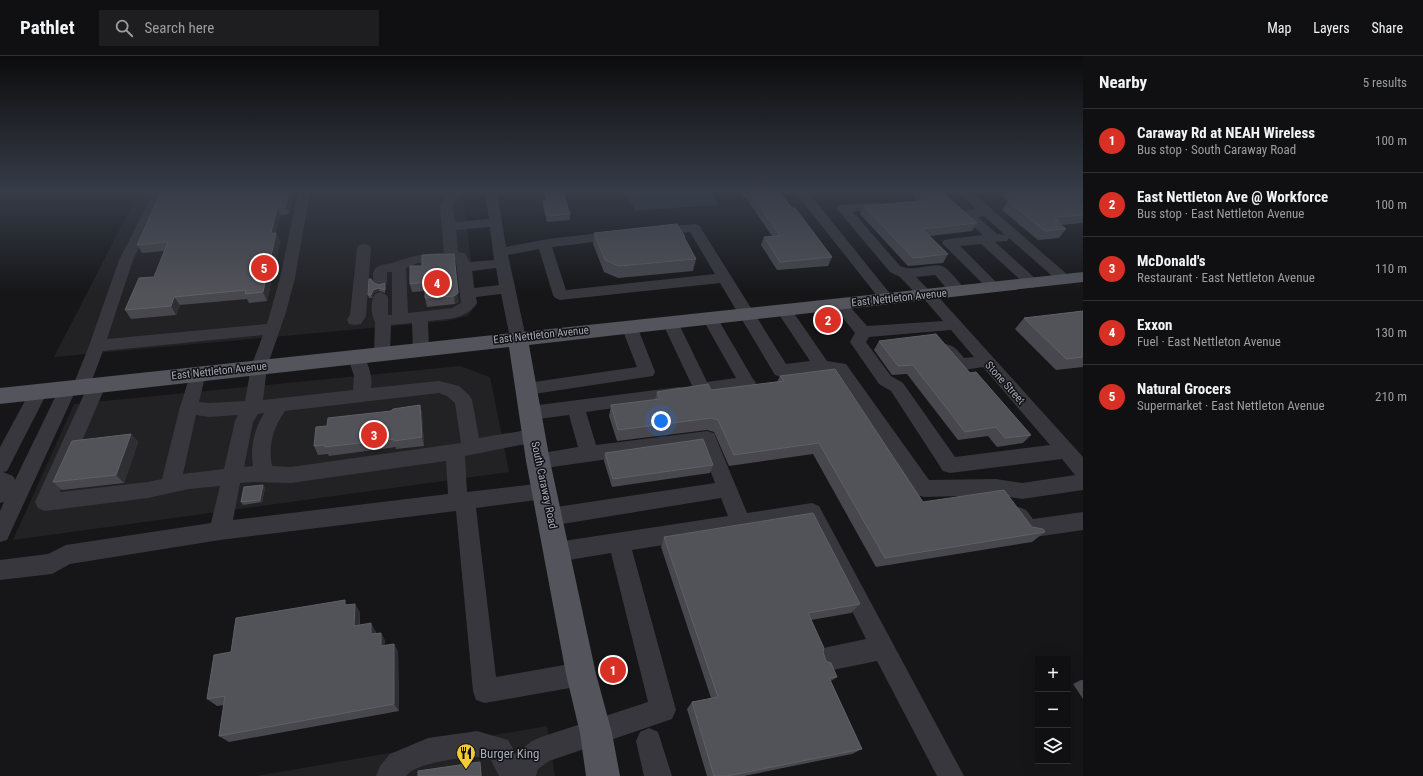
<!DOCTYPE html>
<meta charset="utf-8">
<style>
:root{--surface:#101012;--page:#1e1e20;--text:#f1f3f6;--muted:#9c9d9f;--line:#303032;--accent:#d93025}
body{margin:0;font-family:"Roboto Condensed",sans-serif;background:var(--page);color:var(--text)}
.controls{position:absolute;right:12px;bottom:12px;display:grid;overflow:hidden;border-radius:0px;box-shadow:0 4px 16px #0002}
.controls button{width:36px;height:36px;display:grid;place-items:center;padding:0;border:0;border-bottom:1px solid var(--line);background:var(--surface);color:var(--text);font:20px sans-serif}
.you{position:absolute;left:661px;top:365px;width:14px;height:14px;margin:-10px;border:3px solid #fff;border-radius:50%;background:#1a73e8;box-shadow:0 0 0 6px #1a73e833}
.badge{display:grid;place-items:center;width:26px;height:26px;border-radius:50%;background:var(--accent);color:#fff;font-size:13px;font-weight:700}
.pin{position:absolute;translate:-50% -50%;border:2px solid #fff;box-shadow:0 1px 4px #0006}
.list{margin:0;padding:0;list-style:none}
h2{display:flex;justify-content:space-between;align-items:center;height:52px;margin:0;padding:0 16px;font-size:17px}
h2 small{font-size:13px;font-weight:400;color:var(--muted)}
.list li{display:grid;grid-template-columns:26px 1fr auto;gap:12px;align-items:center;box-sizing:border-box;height:64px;padding:0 16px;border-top:1px solid var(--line)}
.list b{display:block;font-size:15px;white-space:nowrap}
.list p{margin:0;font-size:13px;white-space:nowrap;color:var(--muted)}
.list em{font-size:13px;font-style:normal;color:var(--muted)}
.icon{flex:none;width:22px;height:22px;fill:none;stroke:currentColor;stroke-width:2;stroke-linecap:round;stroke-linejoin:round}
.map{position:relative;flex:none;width:1083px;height:720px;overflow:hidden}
header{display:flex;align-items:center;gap:24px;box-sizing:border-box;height:56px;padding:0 20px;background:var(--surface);border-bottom:1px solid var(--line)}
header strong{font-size:19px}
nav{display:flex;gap:22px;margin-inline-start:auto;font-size:14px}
.search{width:280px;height:36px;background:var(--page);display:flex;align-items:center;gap:10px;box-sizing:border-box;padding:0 14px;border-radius:0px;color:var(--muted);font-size:15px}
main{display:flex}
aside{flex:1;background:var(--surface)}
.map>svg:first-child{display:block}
.built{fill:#222225}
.water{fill:#2c333c}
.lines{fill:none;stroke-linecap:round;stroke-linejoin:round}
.minor{fill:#37373d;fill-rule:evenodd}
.major{fill:#53545c;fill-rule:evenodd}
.wall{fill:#47474d}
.shaded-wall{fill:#2f2f33}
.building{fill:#525259;stroke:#5f6068}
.labels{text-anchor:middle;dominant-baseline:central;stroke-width:3;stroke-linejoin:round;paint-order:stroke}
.street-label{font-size:11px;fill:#a8abb8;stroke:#111113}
.near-poi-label{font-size:13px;fill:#a8abb8;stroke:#111113;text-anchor:start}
</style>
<header>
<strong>Pathlet</strong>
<div class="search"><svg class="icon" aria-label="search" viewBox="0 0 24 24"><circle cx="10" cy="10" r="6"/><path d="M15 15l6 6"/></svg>Search here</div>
<nav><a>Map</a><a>Layers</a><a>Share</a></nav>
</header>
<main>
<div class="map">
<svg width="1083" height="720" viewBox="0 0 1083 720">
<rect width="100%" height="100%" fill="#161618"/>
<!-- built -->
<g class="built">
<path d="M139 136H462L477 248 468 260 447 265 54 301Z"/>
<path d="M460 310 490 321 509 416 13 484 74 348Z"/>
<path d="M547 670 555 720H256Z"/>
</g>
<!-- water -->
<path class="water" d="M626 136H711L719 149 635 155Z"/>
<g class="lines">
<!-- minor -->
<g class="minor">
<path d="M154 136H166L133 204 107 283 267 268 280 222 298 136H310L295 222 286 256 267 311 263 344 353 334 354 320 348 301 350 297 356 295 362 297C368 307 373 320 371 332L439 325 459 330 469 339 472 344 479 382 533 373 540 375 542 380 540 385 465 400 467 436 544 427 551 429 554 435 551 441 544 443 476 452 496 621 581 606 590 609 593 618 590 627 581 630 485 647 476 644 473 635 456 455 220 484 70 508 52 518 0 524V504L48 498 66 489 211 467 220 430 189 433 148 442 45 455 38 452 35 446 85 336 81 337 75 336 7 484 0 486V455L4 446 0 447V391L33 330 39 329 45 330 48 335 7 415 3 416 13 420 15 424 62 327 68 326 74 327 89 290 119 204ZM263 279 251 311 245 345 209 347 199 346 206 317 204 313 198 311 192 313 180 351 162 423 148 426 60 436 106 329 103 325 97 323 92 324 103 295ZM439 337 447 340 455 347 461 387 291 411 272 410C268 390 273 372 285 355ZM264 357C254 374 250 391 253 410L244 411 253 366 258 358ZM196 359 209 361 238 359 235 365 224 413 183 418ZM446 405 448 438 233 464 240 427 253 426 291 427Z"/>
<path d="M448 136H460L452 150 455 166 489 163 485 136H497L506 191 548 183 618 175 623 176 625 179 623 182 618 183 552 191 566 234 715 218 690 176 656 180 651 179 649 176 651 173 656 172 694 168 699 169 786 308 810 305 776 254 779 250 784 249 789 250 827 305 846 308 929 424 996 423 1022 427 1075 419 1062 403 950 417 943 415 891 335 879 328 850 286 855 277 832 248 835 245 840 243 845 245 867 270 943 265 925 244 920 242 900 221 890 216 837 153 838 150 843 149 874 146 879 147 880 150 879 153 853 156 900 210C914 217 933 205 944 211 951 216 958 225 964 232L966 235 964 238C951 242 943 227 935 219L916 221 929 234 934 236 1083 401V434L1022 443 996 439 924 441 917 439 835 317 822 316 781 321 775 319 720 227 560 244 555 242 553 239 539 193 508 199 526 282 524 286 518 287 512 286 510 282 501 238 476 241 477 247C466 264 446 263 428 265L429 294 427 298 421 300 415 298 413 294 412 267 391 269 390 298 388 302 382 304 376 302 374 298 375 266C371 260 370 244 375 238L380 236 385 238 388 241V259H392V216H387V226L385 229 380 231 375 229C373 226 373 224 373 221 373 206 385 210 395 206 412 200 426 197 444 197L440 150ZM490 171 494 204 470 206 465 197 458 196 456 174ZM456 205 461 247 452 252 408 257 406 212 418 207ZM496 212 499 229 474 232 472 215ZM951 274 974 301 964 302C957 294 952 286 940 289L938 293C953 318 957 315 983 311L1050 389 955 401 903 327 891 320 866 286 869 281Z"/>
<path d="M795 136H808L892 240 895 243 892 246 887 248 882 246Z"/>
<path d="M958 136H972L1069 220 1071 223 1069 226 1064 228 1059 226 1009 182 1007 185 995 186 1037 224 1039 227 1037 230 1032 232 1027 230 981 188 960 190 1001 231 999 234 994 236 989 234 942 187 944 184 949 183 983 179 961 158 962 155 976 153ZM984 160 1005 179 997 178 978 161Z"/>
<path d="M364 188 369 189 371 192 366 260 361 268 355 269 349 268 347 264 350 259 357 192 359 189Z"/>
<path d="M710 257 715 258 753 323 756 327 753 331 702 339 696 338 662 266 664 262 670 261 676 262 707 326 736 322 702 262 705 258Z"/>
<path d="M629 265 635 266 637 270 655 316 653 320 527 339 521 338 518 333 521 328 527 327 637 311 621 270 623 266Z"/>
<path d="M679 331 685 332 688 337 685 342 586 356 596 389 707 375 714 377 716 382 747 457 812 447 819 450 964 720H937L877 605 828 615 819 612 816 603 819 594 828 591 866 583 807 466 632 494 676 654 672 663 549 705 538 713 536 720H499L491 704C486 703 480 701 475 701 459 702 415 707 406 720H376L380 710 390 698 428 682 477 675 508 684 516 698 532 685 541 681 648 646 611 497 557 506 549 503 546 496 549 489 557 486 728 460 721 442 550 470 543 467 540 461 543 455 550 452 715 427 701 390 538 413 531 411 528 405 531 399 578 391 569 359 531 364 525 362 522 357 525 352 531 350Z"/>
<path d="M1019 451 1026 454 1033 463 1083 456V474L1028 482 1021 480 1009 460 1012 454Z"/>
<path d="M649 672 658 676 672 720H644L636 685 640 676Z"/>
</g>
<!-- major -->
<path class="major" d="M1083 216V226L529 289 550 405 596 618 612 677 620 720H586L580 677 566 618 526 405 509 291 0 348V332Z"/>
</g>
<!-- wall -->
<g class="wall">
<path d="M544 136H563L570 158V164L547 166 543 150V145L546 144Z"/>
<path d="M740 136H779L832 201 828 210 777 214 761 189 764 181 772 180 746 142H744Z"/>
<path d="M910 136H942L977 167 972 175 930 180 948 198 943 207 908 210 860 158 864 150 918 145Z"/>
<path d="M1006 136H1083V167L1061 169 1066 173 1059 182 1038 184 1002 154 1008 145 1003 141Z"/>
<path d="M292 143 289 158 280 159 276 177 280 185 267 245 249 247 247 243 180 249 176 259 131 263 125 254 154 221 164 195 142 197 137 189Z"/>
<path d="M594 177 685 181V183L696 203 693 215 618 222 604 216 593 188Z"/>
<path d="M422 199 459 246 455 248 427 251 425 242V235L412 236 410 228 422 210Z"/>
<path d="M379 229 385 230V237L379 235 374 237 372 242H369L368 239Z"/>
<path d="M1083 255V311L1056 314 1015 273 1024 262Z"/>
<path d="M879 285 970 317 1031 379 1023 387 997 391 988 380 958 384 907 318 892 319 874 294Z"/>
<path d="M780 320 923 446 1032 471 1045 476 1032 486 876 511 813 398 729 410 714 376 707 374 617 385 609 360 611 349 655 344 657 336 711 334 777 326Z"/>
<path d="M420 349 422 358 424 390 396 393V391L329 400 328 398 318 399 314 390 327 370 391 355Z"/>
<path d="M131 378 138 386 124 427 62 434 53 426Z"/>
<path d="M605 397 713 409 710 417 612 431 604 405Z"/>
<path d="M263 429 265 432 262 446 243 449 241 446Z"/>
<path d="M664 481 860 548 851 557 811 564 826 605 837 621 831 625 862 693 852 698 744 720H707L687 653 692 646 711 642 661 491Z"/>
<path d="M348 549 360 556V569L376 576V578L381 577 385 585V589L394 588 398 596 399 655 229 686 219 680 224 649 217 650 207 643 231 596Z"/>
<path d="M1081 624H1083V643L1073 628Z"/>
</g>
<!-- shaded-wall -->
<g class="shaded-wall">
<path d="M288 136H290L292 143 289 158 286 150Z"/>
<path d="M277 151 280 159 274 186 271 177Z"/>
<path d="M276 177 280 185 267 245 263 236Z"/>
<path d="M454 198 459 246 455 248 454 240Z"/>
<path d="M379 232V235L374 237 372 242 371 239 373 234Z"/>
<path d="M174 241 180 249 176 259 171 250Z"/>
<path d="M420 349 422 358 424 390 422 381Z"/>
<path d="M131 378 138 386 124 427 116 419Z"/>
<path d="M263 429 265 432 262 446 260 444Z"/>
<path d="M355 548 360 556 359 578 354 570Z"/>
<path d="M371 567 376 576V587L371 578Z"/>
<path d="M381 577 385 585V598L381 590Z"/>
<path d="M394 588 398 596 399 655 394 648Z"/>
<path d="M480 706 481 710 482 720H481Z"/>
</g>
<!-- building -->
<g class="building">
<path d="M161 136H288L286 150 277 151 271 177H276L263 236 245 238 246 234 174 241 171 250 125 254 139 222 154 221 168 186 137 189Z"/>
<path d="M546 136H563L570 158 547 160 543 145 548 144Z"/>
<path d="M750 136H779L792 152H795L832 201 780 206 764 181 780 180Z"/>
<path d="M923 136H942L977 167 922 173 948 198 913 202 864 150 931 144Z"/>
<path d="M1013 136H1083V159L1055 161 1058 164H1055L1066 173 1045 175 1008 145 1022 143Z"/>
<path d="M677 168 685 181H684L696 203 619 210 605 204 594 177Z"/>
<path d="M454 198 458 237 454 240 425 242V226L410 228V210H422V199Z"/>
<path d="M369 223H371L374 227 379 229 385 227V234L379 232 373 234 371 239H368Z"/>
<path d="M1083 255V301L1066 303 1024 262Z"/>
<path d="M936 278 970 317 976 316 1031 379 1005 382 996 371 965 376 913 309 898 310 879 285Z"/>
<path d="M835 313 923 446 1004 434 1032 471 1043 473 1045 476 885 502 819 387 734 399 718 364 711 362 618 374 611 349 660 343 657 336 708 328 711 334 784 325 780 320Z"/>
<path d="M420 349 422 381 394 385V383L325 391V389L314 390 316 371 327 370 328 362 391 355 393 353Z"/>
<path d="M131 378 116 419 53 426 72 385Z"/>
<path d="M703 383 713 409 613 423 605 397Z"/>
<path d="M263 429 260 444 241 446 244 431Z"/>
<path d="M813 457 860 548 808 557 824 592 823 596 826 605 831 607 837 621 829 622 862 693 727 720H714L692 646 718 641 664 481Z"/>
<path d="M345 544V549L355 548 354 570 371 567V578L381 577V590L394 588V648L219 680 225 640 207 643 214 599 231 596 236 562Z"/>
<path d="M480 706 481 720H418V715Z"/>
</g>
<!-- sky -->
<linearGradient id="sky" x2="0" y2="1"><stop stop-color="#0c0c0d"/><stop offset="0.57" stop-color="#363c48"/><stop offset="1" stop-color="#363c48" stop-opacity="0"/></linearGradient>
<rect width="1083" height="237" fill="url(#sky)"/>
<!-- icons -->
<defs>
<symbol id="restaurant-pin" viewBox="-11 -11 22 30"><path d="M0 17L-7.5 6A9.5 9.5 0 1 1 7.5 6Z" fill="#f2ca34" stroke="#111113"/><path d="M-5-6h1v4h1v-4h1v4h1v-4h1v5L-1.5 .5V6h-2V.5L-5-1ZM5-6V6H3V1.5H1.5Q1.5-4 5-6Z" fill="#111"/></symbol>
</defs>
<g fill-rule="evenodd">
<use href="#restaurant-pin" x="455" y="686" width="22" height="30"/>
</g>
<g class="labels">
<!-- street labels -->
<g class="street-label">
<text transform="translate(899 242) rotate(-6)">East Nettleton Avenue</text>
<text transform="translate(541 279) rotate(-6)">East Nettleton Avenue</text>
<text transform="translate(219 315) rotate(-6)">East Nettleton Avenue</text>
<text transform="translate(1005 327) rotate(48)">Stone Street</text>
<text transform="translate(544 429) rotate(78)">South Caraway Road</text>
</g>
<!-- near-poi labels -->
<g class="near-poi-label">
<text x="480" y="697">Burger King</text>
</g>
</g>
</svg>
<div class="controls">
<button>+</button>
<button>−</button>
<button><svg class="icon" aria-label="layers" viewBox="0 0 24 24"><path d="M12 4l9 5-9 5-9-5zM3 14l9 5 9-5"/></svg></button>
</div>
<div class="you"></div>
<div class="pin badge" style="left:613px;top:614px">1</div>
<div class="pin badge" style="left:828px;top:264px">2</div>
<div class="pin badge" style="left:374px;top:379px">3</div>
<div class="pin badge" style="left:437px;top:227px">4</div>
<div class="pin badge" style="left:264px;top:212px">5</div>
</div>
<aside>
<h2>Nearby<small>5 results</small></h2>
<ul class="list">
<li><span class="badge">1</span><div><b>Caraway Rd at NEAH Wireless</b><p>Bus stop · South Caraway Road</p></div><em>100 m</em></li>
<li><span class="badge">2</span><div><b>East Nettleton Ave @ Workforce</b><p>Bus stop · East Nettleton Avenue</p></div><em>100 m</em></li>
<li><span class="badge">3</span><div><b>McDonald's</b><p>Restaurant · East Nettleton Avenue</p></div><em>110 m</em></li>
<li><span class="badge">4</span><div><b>Exxon</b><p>Fuel · East Nettleton Avenue</p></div><em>130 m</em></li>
<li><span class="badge">5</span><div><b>Natural Grocers</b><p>Supermarket · East Nettleton Avenue</p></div><em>210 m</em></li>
</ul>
</aside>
</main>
